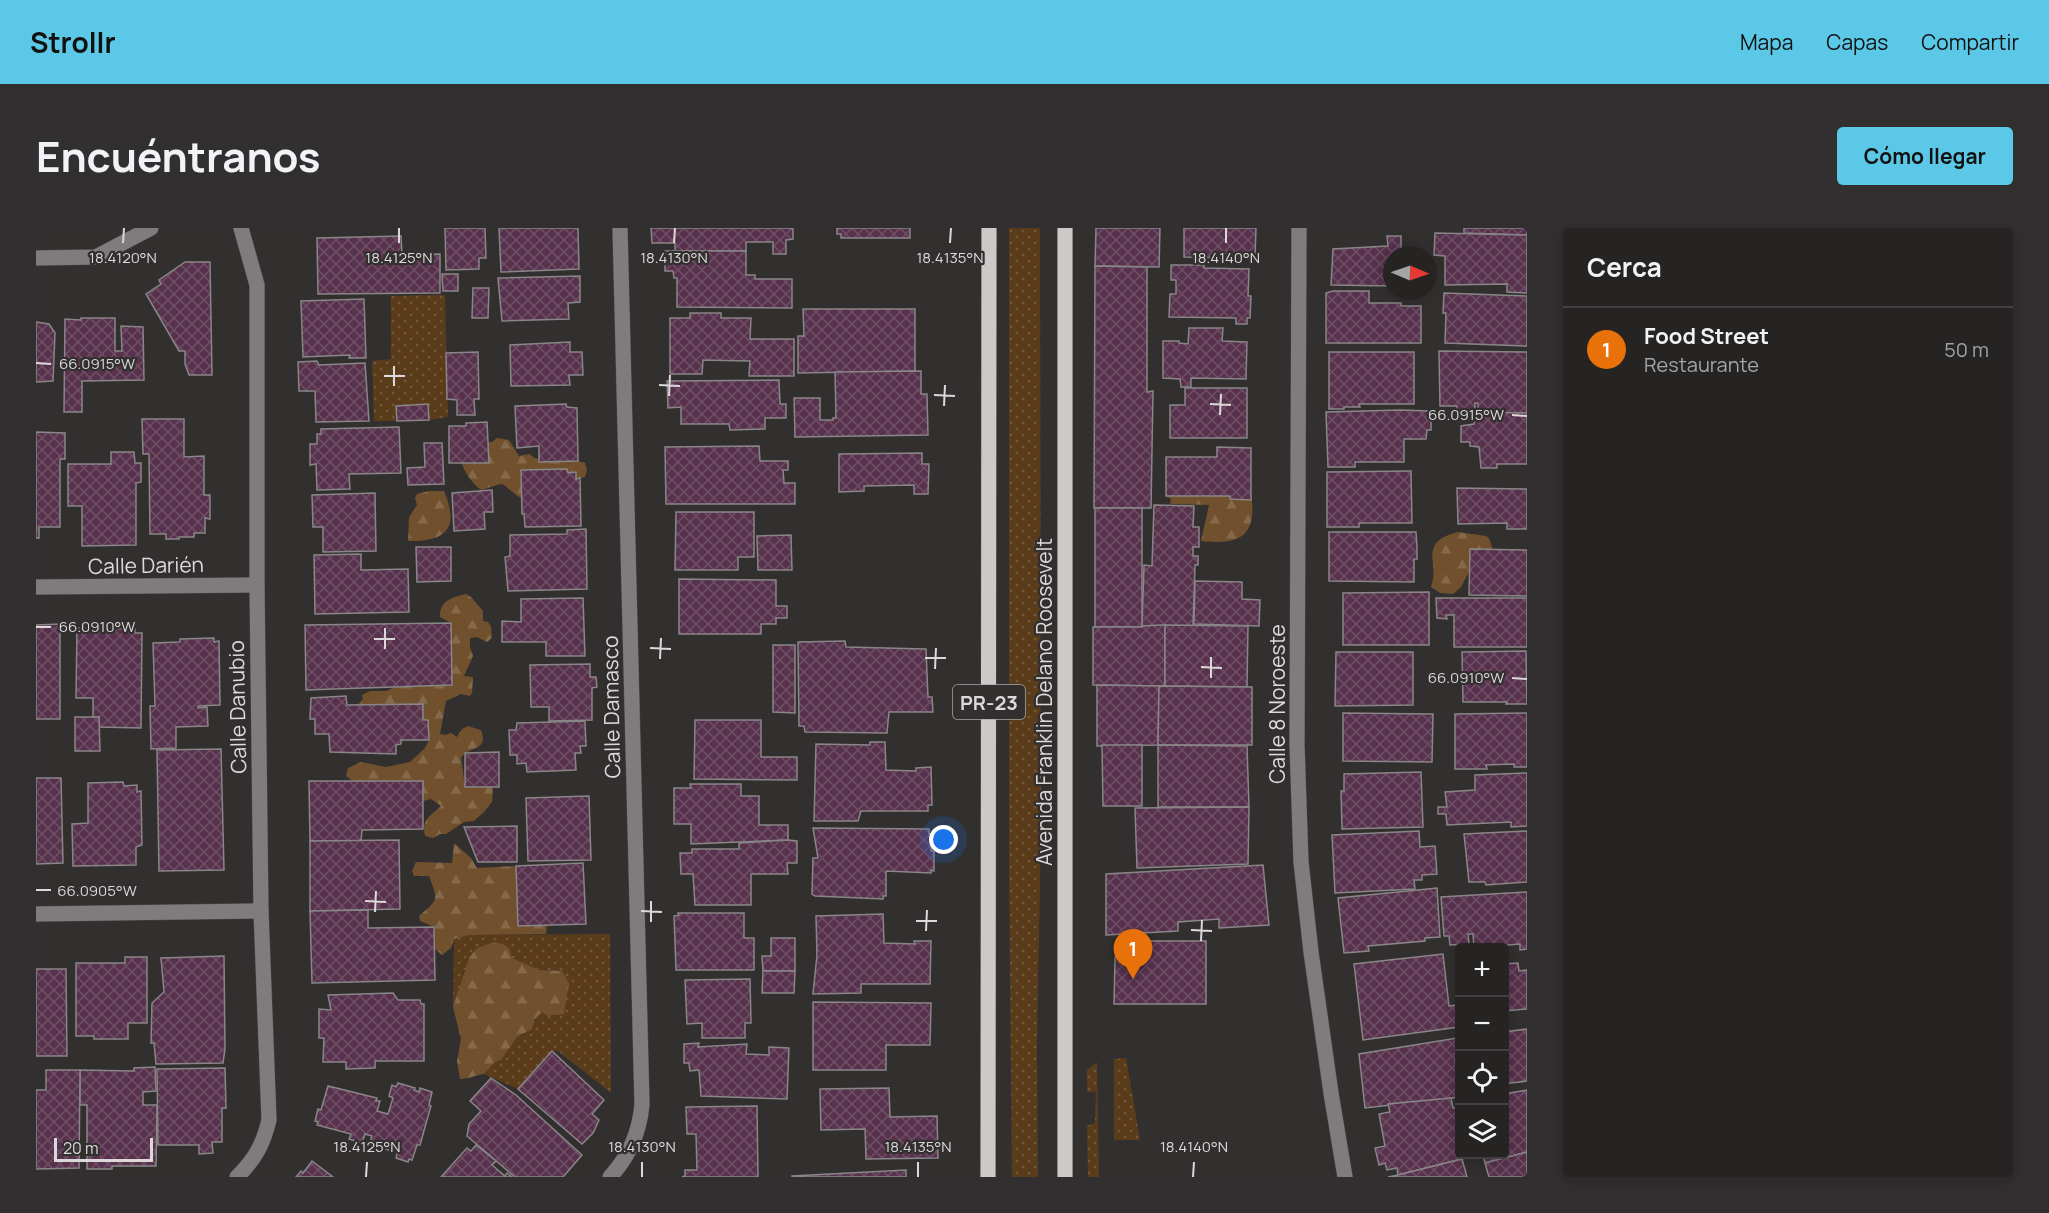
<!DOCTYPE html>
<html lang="es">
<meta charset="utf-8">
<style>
:root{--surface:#262323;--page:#322f30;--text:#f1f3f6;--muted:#a4a4a6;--line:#424041;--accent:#5ac8e6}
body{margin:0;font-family:Manrope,sans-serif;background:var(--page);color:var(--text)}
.controls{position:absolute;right:18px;bottom:18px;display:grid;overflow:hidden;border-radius:6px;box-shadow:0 3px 15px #0003}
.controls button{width:54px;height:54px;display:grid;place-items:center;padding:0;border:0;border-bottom:2px solid var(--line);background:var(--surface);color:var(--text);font:30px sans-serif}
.compass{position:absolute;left:1347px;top:18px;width:54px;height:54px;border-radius:50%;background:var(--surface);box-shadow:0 3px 15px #0003;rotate:92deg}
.scale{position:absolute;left:18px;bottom:15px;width:99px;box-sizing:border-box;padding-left:6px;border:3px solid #dbd9d9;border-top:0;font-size:16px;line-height:21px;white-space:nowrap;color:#dbd9d9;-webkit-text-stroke:4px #322f2f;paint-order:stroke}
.you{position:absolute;left:908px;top:612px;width:21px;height:21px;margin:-15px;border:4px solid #fff;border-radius:50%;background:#1a73e8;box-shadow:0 0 0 9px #1a73e833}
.badge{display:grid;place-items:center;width:39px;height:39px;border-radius:50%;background:var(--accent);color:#fff;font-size:20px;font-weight:700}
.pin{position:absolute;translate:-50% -50px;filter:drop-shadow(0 2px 3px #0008)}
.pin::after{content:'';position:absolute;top:32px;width:21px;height:18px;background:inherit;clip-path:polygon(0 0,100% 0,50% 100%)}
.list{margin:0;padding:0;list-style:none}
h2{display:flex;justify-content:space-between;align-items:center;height:78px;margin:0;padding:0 24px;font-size:26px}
h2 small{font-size:20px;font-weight:400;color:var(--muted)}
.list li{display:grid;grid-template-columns:39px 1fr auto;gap:18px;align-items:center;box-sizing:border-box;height:84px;padding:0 24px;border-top:2px solid var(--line)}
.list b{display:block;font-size:22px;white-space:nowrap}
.list p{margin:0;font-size:20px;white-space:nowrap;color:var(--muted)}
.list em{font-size:20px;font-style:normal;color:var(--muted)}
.icon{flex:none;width:33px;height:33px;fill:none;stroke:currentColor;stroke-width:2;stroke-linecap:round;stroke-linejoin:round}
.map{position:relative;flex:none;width:1491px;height:949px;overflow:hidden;border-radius:6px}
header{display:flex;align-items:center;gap:36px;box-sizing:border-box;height:84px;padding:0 30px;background:var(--accent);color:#111}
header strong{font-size:28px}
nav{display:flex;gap:33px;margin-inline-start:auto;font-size:21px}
.intro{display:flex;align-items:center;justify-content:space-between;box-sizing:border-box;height:144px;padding:0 36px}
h1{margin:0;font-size:42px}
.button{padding:15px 27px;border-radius:6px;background:var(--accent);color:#111;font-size:21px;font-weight:700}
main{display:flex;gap:36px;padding:0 36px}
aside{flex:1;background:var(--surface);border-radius:6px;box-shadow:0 3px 15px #0003}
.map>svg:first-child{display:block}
.green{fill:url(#green-dots)}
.forest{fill:url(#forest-firs)}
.building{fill:url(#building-cross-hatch);stroke:#898688;stroke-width:1.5}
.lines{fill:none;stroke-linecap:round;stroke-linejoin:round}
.minor-casing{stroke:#4d4a4a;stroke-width:16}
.major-casing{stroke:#4d4a4a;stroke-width:16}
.minor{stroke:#7e7c7c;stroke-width:15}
.major{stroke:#ccc9c8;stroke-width:15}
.ticks{fill:none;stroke:#dbd9d9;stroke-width:2}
.labels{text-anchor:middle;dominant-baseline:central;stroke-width:4.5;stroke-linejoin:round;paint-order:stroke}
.shield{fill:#322f2f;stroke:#a8a6a6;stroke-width:1.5}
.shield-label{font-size:20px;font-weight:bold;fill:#dbd9d9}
.street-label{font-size:21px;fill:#dbd9d9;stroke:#322f2f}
.ticks-label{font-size:15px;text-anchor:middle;fill:#dbd9d9;stroke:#322f2f;stroke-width:4.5;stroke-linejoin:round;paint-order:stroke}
</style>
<header>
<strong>Strollr</strong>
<nav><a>Mapa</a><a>Capas</a><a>Compartir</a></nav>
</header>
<div class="intro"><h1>Encuéntranos</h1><a class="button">Cómo llegar</a></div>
<main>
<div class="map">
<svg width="1491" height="949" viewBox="0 0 1491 949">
<defs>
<pattern id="green-dots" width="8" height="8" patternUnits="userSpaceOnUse" patternTransform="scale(1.5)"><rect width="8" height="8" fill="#5a3c1a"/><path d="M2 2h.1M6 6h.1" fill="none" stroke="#71583b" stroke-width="1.8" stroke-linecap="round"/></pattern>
<pattern id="forest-firs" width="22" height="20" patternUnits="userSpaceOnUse" patternTransform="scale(1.5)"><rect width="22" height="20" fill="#71512d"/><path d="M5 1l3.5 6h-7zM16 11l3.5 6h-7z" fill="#85694b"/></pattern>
<pattern id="building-cross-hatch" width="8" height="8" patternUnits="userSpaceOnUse" patternTransform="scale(1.5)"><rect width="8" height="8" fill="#58324d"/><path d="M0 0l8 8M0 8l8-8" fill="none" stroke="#6f4f66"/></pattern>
</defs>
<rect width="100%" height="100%" fill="#322f2f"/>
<!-- green -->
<g class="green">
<path d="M973 0H1004L1005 598 1001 818 1002 949H976V947L973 631Z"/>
<path d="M409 67 412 189 393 192 392 176 360 178 361 193H338L336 133 355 131V68Z"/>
<path d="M574 706 575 865 522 823H516L482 861 448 846 459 834 465 832 481 809 487 807 506 784 512 788H519L511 741 504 742 476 730 475 723 428 742 426 753 417 779 418 711 435 707Z"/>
<path d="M1090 830 1104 912H1078V831Z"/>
<path d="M1061 834 1063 949H1052L1051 898 1059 895 1060 864H1051V842Z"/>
</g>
<!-- forest -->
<g class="forest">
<path d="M461 210 473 212 483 228 494 226 498 230 504 231V234L542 233 549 235 551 242 549 249 540 251V245H532L531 241 485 242V270C460 254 476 253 445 262 437 256 428 244 426 235H453L452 214H456Z"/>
<path d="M1180 244 1214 258C1222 303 1211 318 1165 313L1173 277 1134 276 1135 271 1130 268Z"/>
<path d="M393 263H408C424 301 410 314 372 313L373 289 381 277 379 270 381 266Z"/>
<path d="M1422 304 1450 308 1453 310 1457 322 1434 342 1425 359 1417 366 1404 365 1395 359C1405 335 1380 315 1422 304Z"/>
<path d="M430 366 435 369 447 383V393L452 394 455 399 456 410 451 414 441 409 434 410V419L437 428 428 448 437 449 436 465 434 468 425 466 410 473 404 506 409 507 415 505 421 509 426 501 432 498 445 502C453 524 434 517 425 530L429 559H457L456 574 448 584 438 593 428 594 410 606H404L397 610 389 608C385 592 394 588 405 578L395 571 387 573V553H317L310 548 312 540 325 534 350 539 374 534 389 520 393 512 392 492H387V477H322L327 471 326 467 334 463H350L359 459 416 457 415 395 404 389C403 373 417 369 430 366Z"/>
<path d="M418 615 435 630 441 640 480 638 482 698 511 697 510 706 434 707 418 711 415 720 406 727 399 721 398 699 384 693 383 688C403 671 402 673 393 648H378L376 643 380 634 416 635Z"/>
<path d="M459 714C469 717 475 718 476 730L504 742 526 743 533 755 528 786 512 788 506 784 499 791 496 801 481 809 465 832 459 834 448 846C439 847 433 851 424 851L421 833 425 811 417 779 433 730 441 720Z"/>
</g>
<!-- building -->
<g class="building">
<path d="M409 0H449L450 30H443V41L410 42Z"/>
<path d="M463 0H542L543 41 465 44Z"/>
<path d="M615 0H753L757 1V11L750 12V26H737V14H710V23H639V15H616Z"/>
<path d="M801 0H874V10H805V6H801Z"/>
<path d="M1060 0H1124L1123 39 1059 38Z"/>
<path d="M1148 0H1220L1219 30 1148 29Z"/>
<path d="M1428 0H1491V7L1428 5Z"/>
<path d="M1399 5 1491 7V65L1471 64V56L1409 57V28L1398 27Z"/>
<path d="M365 8 366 27 404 26V65L282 66 281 10Z"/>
<path d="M1351 8H1365V27H1356V58L1295 57 1297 21 1352 18Z"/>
<path d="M629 23H710V47H719V51H756V80L641 79V50H638L637 43H629Z"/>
<path d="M149 34H174L176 147H153L149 136V123H143L110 66 125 56 123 52Z"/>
<path d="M1135 37H1168V40L1213 41 1212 68H1215L1214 90H1211V96H1200V90L1133 89 1134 66H1140V52H1135Z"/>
<path d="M1059 38 1111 39V164L1117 163 1115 280H1058Z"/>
<path d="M406 46H422V63H407Z"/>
<path d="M544 48V74L532 75 533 91 466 93 462 50Z"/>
<path d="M437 60H453L452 90H436Z"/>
<path d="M1297 63H1333V75H1365V78H1385V115H1290V65Z"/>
<path d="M1408 65 1491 68V118L1409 115 1410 85H1407Z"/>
<path d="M328 71 330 130H313L314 127 267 129 265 73Z"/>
<path d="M767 81H879V143L762 145V108H768Z"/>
<path d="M654 85H685V90H715L714 111H758V148H713L714 133 667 132 666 146H634V90H654Z"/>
<path d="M45 90H79V123H86L85 98 107 99 108 152 46 153V184H28L29 91 45 92Z"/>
<path d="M0 94 13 96 19 105 17 153 0 154Z"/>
<path d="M1153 100H1187L1186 113 1211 114 1210 151 1155 150V159H1145L1144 151 1127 150V113H1143V115L1152 116Z"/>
<path d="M534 114V124H546L547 147H533L534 157 475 158 474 117Z"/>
<path d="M1403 123 1491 124V185L1442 184V175H1439V183H1421V178H1404Z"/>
<path d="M442 124 443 171H438L439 187H421V172L411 171 410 125Z"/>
<path d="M1293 124H1378V176H1323L1324 179H1308V181H1293Z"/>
<path d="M281 133 283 137 329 135 333 193 280 194 279 163H263L262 134Z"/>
<path d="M885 143V166H891L892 207 759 209 758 170H784V192H797V190H800L799 144Z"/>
<path d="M743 152 744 176H750V190H729V201L694 202 693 196H645V179L632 180 631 153Z"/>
<path d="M1149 160H1211V210H1134V177H1149Z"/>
<path d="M392 176 393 192 361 193 360 178Z"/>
<path d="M530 176 531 179 541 180 542 233 503 234V218L481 220 479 178Z"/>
<path d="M1364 182 1395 183V202H1391L1390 211H1368V234H1319V239H1292L1290 184Z"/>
<path d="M1438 184 1491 185V236H1461V240H1445L1443 219 1434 218V214H1425V198L1438 196Z"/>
<path d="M106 191H148V229L168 228V267H174V291L169 290V305H158V309H143V311H130V306H114L113 226H107Z"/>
<path d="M451 194 453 235H413V198H430V195Z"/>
<path d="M363 199 365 245 313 246 314 261 281 262 280 236 274 237V216H281V206H285V201Z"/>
<path d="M0 204 29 205V231H24V299H3V310H0Z"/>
<path d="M388 215H406L408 256 372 257 371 240 389 239Z"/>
<path d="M723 218 724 233H752V242H747L748 255H759V276H630L629 219Z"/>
<path d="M1181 219 1215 220V272L1194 271V268H1130V229H1181Z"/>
<path d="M75 224H98L99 235H105V254L100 255V317L46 318V278H32V236H75Z"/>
<path d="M886 225V236H893L892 266H878V257L828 258V263L803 264V226Z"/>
<path d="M531 241 532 245 540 244V251L544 250 545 298 489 299 488 286H486L485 242Z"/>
<path d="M1373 243H1375L1376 295H1323V299H1291V244Z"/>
<path d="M1421 260 1491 261V301H1471V295L1422 296Z"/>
<path d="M456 262 457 284H448L449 301 418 303 416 265Z"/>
<path d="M339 265 340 323 287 324V299H277L276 267Z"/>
<path d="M1118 277 1158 278 1157 299H1163V319H1157V328H1162V337H1159L1157 398H1106L1108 337 1116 338Z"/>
<rect x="1059" y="280" width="47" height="119"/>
<path d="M640 284H718V329H702V342H639Z"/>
<path d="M550 301 551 361 472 363 469 329 474 328V307L531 306V302Z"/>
<path d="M1293 304H1380L1381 320V331H1378V354L1293 353Z"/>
<path d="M755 307 756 342H722L721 308Z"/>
<path d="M380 319H415V353L381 354Z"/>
<path d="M1434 321 1491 322V368L1433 367Z"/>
<path d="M325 326V342L372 341 373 384 279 386 278 327Z"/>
<path d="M643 351 740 352V378H751V390H740V396H725V406H643Z"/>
<path d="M1159 353 1206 354V371L1224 372 1223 398 1158 396Z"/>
<path d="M1393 364V417H1307V365Z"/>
<path d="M547 370 549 428H510V414H466V393L485 394V371Z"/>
<path d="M1400 370H1491V419H1418V387H1410L1411 391 1401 390Z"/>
<path d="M415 395 416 457 270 462 269 397Z"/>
<path d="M24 396V491H0V397Z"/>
<path d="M1126 397H1129V458L1057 457V399H1106V398Z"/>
<path d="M1129 397 1212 398 1211 459 1129 458Z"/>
<path d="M41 400 99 401V405H106L105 500 63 499V489H57V470H40Z"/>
<path d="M178 410V414L183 413 184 477 162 478V480L171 479 172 498 140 499V520L115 521 114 478H119L117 415 144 414V411Z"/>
<path d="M809 413 810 419 890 421 892 469H896L897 484H853L851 505 769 504 768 498H763L762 414Z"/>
<path d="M737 417H759V485L737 484Z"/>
<path d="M1490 423 1491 476H1470L1471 474H1427L1426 424Z"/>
<path d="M1300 424H1377V477L1299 478Z"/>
<path d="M554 436V449H560L561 459 556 460V492L513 493V479H495L494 437Z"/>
<path d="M1061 457 1123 458 1122 517 1061 518Z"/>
<path d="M1123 458 1216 459V517H1122Z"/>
<path d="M310 468 311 477 387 476V492H392L393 512H365V516L360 517V526L294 524 293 506H279V491H274L275 470Z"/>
<path d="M1307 485 1397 486 1396 534 1307 533Z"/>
<path d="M1491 485V539H1478V536L1450 537 1451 541H1419V486Z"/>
<path d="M39 489H63L64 523H39Z"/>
<path d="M659 492H725V529H761V552L658 551Z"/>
<path d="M549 493 550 518H544L545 525H539L540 542 491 544 490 535 481 536V527H474L473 502H480L481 495Z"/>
<path d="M834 514H849L850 542 880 543V540L895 539 896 577H892V583H825L822 593H778L780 516 834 517Z"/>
<path d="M1066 517H1106V578H1067Z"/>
<path d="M1122 517 1211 518 1213 579H1122Z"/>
<path d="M185 521 188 642 123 643 121 522Z"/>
<path d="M463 524V559H429V525Z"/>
<path d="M1385 544 1387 599 1306 601 1305 563H1308V546Z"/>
<path d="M1491 545V598L1475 599V594L1411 597 1410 586H1402V579H1411L1409 564 1439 562V547Z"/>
<path d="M0 550H25L27 635 0 636Z"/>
<path d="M273 553H387V601L326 602 325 613H274Z"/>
<path d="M87 554 88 558 101 557V564L105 563 106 617 100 619V637L37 638 36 596 52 595V555Z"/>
<path d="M654 556H705V568H723V597H752V612L655 616V596H638V560H655Z"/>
<path d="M553 568 555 632 492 633 490 570Z"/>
<path d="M1213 579 1212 636 1101 640 1099 580Z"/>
<path d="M481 598V634H442L428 599Z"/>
<path d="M777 600 893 601V606H895V623H898V643L895 642V645L850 643V668H847V671L779 668 776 666 777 630H782Z"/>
<path d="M1383 603 1384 619 1399 618 1401 646 1386 647V652H1378L1379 661 1299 665 1296 607Z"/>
<path d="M1491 603V654L1450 657 1449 654H1433L1428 606Z"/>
<path d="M363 612 364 681 274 683V613Z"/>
<path d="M752 612 761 613V635H751L752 646H715V677H659L657 646H645L644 625H656V621H703V615Z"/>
<path d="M547 635 550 696 482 698 480 638Z"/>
<path d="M1227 637 1233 697 1183 700V691L1142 694V703L1070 707V646Z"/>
<path d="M1401 660 1404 709 1389 710V713L1332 718 1333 723 1308 725 1302 670Z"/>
<path d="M1491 664V721L1484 722V716L1438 720 1437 706H1432L1433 716 1414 717 1413 708H1408L1405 669Z"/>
<path d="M332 682V700L398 699 399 752 276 755 274 683Z"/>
<path d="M642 685H708V710H718V742H640L638 688 643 687Z"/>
<path d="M847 686 848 715 879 716 878 713H895L894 756H825V765L777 766 781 727 780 688Z"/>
<path d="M735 710H759V743H727L726 728H735Z"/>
<path d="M1109 713H1170V776H1078L1079 729 1095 730V716L1109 717Z"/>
<path d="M1407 726 1413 778 1420 777 1423 799 1327 812 1318 736Z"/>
<path d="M188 728 189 821 187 835 120 836 118 815H115L116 775 128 764 125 730Z"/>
<path d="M89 729H111V795H92V811H58V808H40V735H89Z"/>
<path d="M1482 735 1483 743 1491 742V781L1468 783V736Z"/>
<path d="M0 741H30L31 828H0Z"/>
<path d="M727 743H759L758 765H726Z"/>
<path d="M714 751 715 795H709V810H666V795L651 796 649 752Z"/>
<path d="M357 765 362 772H384L385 776H388V833H339V840L310 841V834H287L288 810H283V781L295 782 292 767Z"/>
<path d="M777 774 895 775 894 817H850V842H777Z"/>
<path d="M1491 801V853L1468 856V804Z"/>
<path d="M1421 810 1424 832H1419L1424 869 1329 880 1323 826Z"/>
<path d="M663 815 662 819 711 816 710 826 733 827V819L753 820 751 871 665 868 663 842 654 843 653 835H648V816Z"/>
<path d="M516 823 568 872 556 886 563 892 557 905 546 916 482 861Z"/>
<path d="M119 839 120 863 107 864V877H121L120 938H76V941H51V877H44V842L98 843V840Z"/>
<path d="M189 840 190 880H186V914H176L177 925 163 926V917H122L121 841Z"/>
<path d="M10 842H44L43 940 0 941V862H10Z"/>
<path d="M455 850 480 867 546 927 527 949H479L431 908 433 896 445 883 434 873Z"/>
<path d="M362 855 379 860 378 862 383 864 384 860 396 864 393 877 395 878 384 917H381L376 932 373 931 372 934 360 930 362 922 358 921 357 923 348 921 349 918 334 914 336 908 329 906 326 915 313 911 315 906 281 897 282 894 279 893 282 881 285 882 292 858 341 870 340 873H344L341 883 352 886 357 870 353 868 356 857 360 859Z"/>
<path d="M853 860 854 889 901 888 902 930 830 931 829 901 785 902 784 861Z"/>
<path d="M1491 862V924L1449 935 1447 926H1468V866Z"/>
<path d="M1415 870 1417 880 1424 879V926H1430V930L1362 947 1361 940 1351 942 1349 935 1343 937 1339 920 1349 918 1343 886 1354 884 1352 876Z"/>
<path d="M721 878 722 949H646L649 948V942H661L660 906H651L650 879Z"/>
<path d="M440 917 460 933 456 937 469 948 471 945 476 949H405L431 920 435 923Z"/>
<path d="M1491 924V949H1453L1449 935Z"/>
<path d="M1426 931 1431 949H1352L1362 947Z"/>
<path d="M276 933 297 949H260L265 943 267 945Z"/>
<path d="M870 942V949H756V948Z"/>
</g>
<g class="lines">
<defs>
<g id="minor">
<path d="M1263 0 1261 517 1265 634 1275 724 1295 865 1309 949"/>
<path d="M0 30 60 29 115 0"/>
<path d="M0 359 221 357"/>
<path d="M0 686 225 683"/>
<path d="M201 949C219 931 227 917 233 892L225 683 221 357V57L205 0"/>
<path d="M574 949C594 927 603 905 606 877L584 0"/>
</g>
<g id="major">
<path d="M1029 0V949"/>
<path d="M952 949 953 0"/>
</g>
</defs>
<!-- minor casing -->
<use href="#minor" class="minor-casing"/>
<!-- major casing -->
<use href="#major" class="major-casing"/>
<!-- minor -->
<use href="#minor" class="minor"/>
<!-- major -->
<use href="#major" class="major"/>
</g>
<!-- ticks -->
<path class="ticks" d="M87 15 88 0M363 15V0M638 15 639 0M914 15 915 0M1190 15V0M0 135 15 136M348 148H369M623 157 644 158M358 158V138M898 167 919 168M633 168 634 147M1174 176 1195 177M908 178 909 157M1184 187 1185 166M1476 187 1491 188M0 399H15M338 411H359M614 420 635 421M349 421V400M889 430H910M624 431 625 410M1165 439 1186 440M899 441 900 420M1175 450V429M1476 450 1491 451M0 662H15M329 673 350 674M605 683 626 684M339 684 340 663M880 693H901M615 694V673M1155 702 1176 703M890 703 891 682M1165 713 1166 692M330 949 331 934M606 949V934M882 949V934M1157 949 1158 934"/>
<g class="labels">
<!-- shield labels -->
<rect class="shield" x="917" y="457" width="72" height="34" rx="4.5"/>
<g class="shield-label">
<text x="953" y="474">PR-23</text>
</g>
<!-- street labels -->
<g class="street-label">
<text transform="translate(110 337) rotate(-1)">Calle Darién</text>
<text transform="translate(1008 474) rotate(-90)">Avenida Franklin Delano Roosevelt</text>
<text transform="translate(1241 476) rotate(-90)">Calle 8 Noroeste</text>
<text transform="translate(201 479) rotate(-91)">Calle Danubio</text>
<text transform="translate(575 479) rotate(-91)">Calle Damasco</text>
</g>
</g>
<g class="ticks-label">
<text x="87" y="35">18.4120°N</text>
<text x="363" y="35">18.4125°N</text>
<text x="638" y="35">18.4130°N</text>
<text x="914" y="35">18.4135°N</text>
<text x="1190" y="35">18.4140°N</text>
<text x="61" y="141">66.0915°W</text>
<text x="1430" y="192">66.0915°W</text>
<text x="61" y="404">66.0910°W</text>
<text x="1430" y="455">66.0910°W</text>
<text x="61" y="668">66.0905°W</text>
<text x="331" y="924">18.4125°N</text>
<text x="606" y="924">18.4130°N</text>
<text x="882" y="924">18.4135°N</text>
<text x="1158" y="924">18.4140°N</text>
</g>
</svg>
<div class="controls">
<button>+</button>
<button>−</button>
<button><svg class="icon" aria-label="locate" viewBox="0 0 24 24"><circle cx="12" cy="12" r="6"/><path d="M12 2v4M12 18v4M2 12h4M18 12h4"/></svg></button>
<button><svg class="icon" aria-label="layers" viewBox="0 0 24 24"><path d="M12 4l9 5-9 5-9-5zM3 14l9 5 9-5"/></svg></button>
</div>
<svg class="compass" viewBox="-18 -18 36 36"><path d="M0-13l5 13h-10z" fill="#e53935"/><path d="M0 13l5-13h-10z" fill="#a4a4a6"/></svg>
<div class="scale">20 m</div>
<div class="you"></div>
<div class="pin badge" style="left:1097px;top:751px;background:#e8710a">1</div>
</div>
<aside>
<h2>Cerca<small></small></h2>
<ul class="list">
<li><span class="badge" style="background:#e8710a">1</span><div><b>Food Street</b><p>Restaurante</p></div><em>50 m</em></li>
</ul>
</aside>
</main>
